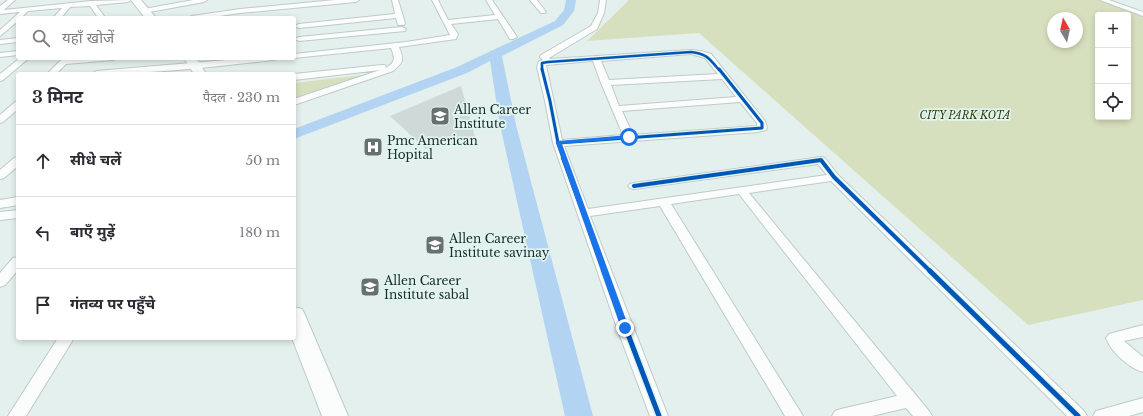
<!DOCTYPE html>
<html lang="hi">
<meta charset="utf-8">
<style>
:root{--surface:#fff;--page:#f7f7f7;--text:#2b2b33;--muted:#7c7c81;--line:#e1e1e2}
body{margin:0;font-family:"Libre Baskerville","Noto Sans Devanagari",serif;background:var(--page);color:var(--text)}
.controls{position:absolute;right:12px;top:12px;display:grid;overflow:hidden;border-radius:4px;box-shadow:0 2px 6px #0003}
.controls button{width:36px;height:36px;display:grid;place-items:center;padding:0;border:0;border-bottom:1px solid var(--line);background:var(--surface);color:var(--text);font:20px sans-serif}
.compass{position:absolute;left:1047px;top:12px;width:36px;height:36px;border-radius:50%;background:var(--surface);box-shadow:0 2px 6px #0003;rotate:351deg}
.stop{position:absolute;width:12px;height:12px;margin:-9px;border:3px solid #1a73e8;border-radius:50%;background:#fff}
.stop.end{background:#1a73e8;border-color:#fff;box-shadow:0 1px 4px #0008}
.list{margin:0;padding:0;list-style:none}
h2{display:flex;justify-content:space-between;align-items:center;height:52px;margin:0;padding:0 16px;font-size:17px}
h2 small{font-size:13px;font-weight:400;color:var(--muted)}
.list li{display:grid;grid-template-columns:26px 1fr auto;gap:12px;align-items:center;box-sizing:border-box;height:72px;padding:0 16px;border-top:1px solid var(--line)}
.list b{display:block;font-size:15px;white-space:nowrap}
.list em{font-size:13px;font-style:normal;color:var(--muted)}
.icon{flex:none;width:22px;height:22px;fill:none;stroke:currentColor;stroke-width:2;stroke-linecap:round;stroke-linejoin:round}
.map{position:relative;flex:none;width:1143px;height:416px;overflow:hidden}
.search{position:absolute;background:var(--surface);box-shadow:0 2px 6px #0003;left:16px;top:16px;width:280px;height:44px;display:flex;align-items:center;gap:10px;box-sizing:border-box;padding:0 14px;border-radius:4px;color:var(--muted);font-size:15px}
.panel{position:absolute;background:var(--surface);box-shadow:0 2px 6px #0003;left:16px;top:72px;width:280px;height:268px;border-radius:4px}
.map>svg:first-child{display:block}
.green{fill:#d7e0be;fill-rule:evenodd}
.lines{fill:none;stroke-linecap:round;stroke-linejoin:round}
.river{fill:#b2d3f2;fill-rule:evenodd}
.building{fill:#cfd9d8}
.street-casing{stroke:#c0cac8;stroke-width:2}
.secondary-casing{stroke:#c0cac8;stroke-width:2}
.street{fill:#fbfdfc;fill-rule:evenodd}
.secondary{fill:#fbfdfc;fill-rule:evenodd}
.cycleway-far3-casing{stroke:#dff5f0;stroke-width:4}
.cycleway-far2-casing{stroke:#dff5f0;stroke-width:5}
.cycleway-far1-casing{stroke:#dff5f0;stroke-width:6}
.cycleway-casing{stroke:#dff5f0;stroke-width:8}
.cycleway-far3{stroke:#0057b8;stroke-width:2.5}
.cycleway-far2{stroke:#0057b8;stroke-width:3}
.cycleway-far1{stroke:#0057b8;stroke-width:4}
.cycleway{stroke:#0057b8;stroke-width:5}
.route{fill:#1a73e8}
.labels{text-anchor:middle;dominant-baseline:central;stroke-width:3.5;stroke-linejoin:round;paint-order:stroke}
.far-park-label{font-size:10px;font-style:italic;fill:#313303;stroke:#dff5f0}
.poi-label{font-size:12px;fill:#232b2a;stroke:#dff5f0;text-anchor:start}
</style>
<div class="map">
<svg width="1143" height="416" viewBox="0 0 1143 416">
<rect width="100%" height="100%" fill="#e4f0ed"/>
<!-- green -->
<g class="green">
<path d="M629 0H1105L1143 12V300L1028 325 699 33 587 41ZM1098 15H1128V117H1098ZM1053 18H1077V42H1053Z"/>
<path d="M371 74 294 100V83Z"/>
</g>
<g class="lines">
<!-- river -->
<path class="river" d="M566 0H576L574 11 563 25 502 56 516 125 593 416H565L500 125 490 61 467 73 294 139V129L457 67 555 21 564 10Z"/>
</g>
<!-- building -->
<path class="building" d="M461 86 475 137 426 149 390 116Z"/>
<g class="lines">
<defs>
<g id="street">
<path d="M8 0H15L4 10 91 1 131 0 128 2 96 5 104 16 103 18H94L97 16 90 6 70 7 61 18H53L62 8 28 11 21 18H18V21L0 36V30L20 12 0 14V6Z"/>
<path d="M193 0H207L204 2 144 13 141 11 144 9Z"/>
<path d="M335 0H359L356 2 240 13 206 18H188L192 16 240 9Z"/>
<path d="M392 0H398L405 23 404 25H398L396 18 299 28 295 26 299 24 395 14Z"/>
<path d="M432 0H438L448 20 495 15 486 0H492L517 37 513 39H510L498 19 451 24 458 34 456 39 399 47C404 61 404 61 393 71L294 105V99L380 70 294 80V74L382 65H385L386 68C396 62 395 58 391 48L294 58H292H294V54L406 42 450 35Z"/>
<path d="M530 0H537L546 12 545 13H541Z"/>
<path d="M600 0H606L604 13 597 29 549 58 550 59 691 50 701 51 711 54 765 121 767 128 766 130 758 132 564 146 588 209 827 175 818 164 634 189 630 188 628 186 630 184 634 183 821 157 825 158 838 175 1084 411 1087 416H1067L831 181 749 193 929 411 932 416H913L906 408 872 416H832L835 411 841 409 897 396 739 194 671 204 803 416H785L660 206 590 216 668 416H650L617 328 553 143 545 101 537 67 539 61 543 60 540 57 541 55 591 26 598 13ZM691 54 705 58 718 74 609 80 601 61ZM593 61 601 83 623 135 562 140 546 65ZM722 79 736 97 619 106 611 85ZM740 102 757 123V126L633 135 622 111Z"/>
<path d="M1100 0H1109L1143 12V16Z"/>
<path d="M402 27 406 29 405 31 299 41 295 39 299 37Z"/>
<path d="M18 38V42L0 44V40Z"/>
<path d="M18 51V55L0 57V53Z"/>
<path d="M20 58H29L3 80 0 81V74Z"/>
<path d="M63 58H117L113 60 66 64 56 74H47Z"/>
<path d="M250 58H278L274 60C213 67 153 74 92 74L96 71Z"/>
<path d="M18 101V109L3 122 0 123V115L15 102Z"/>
<path d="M18 157V166L4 178 0 179V170L14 158Z"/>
<path d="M18 197V205L0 208V200Z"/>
<path d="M18 210V218L0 220V212Z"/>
<path d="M18 257V270L5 285 0 287V273L13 258Z"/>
<path d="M1143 325V337L1124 341 1143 357V372C1129 368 1111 352 1106 338L1109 334Z"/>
<path d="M58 338H74L26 416H8Z"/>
<path d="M1143 398V412L1129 416H1093L1096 411Z"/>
</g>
<g id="secondary">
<path d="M131 0H141L156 18H145Z"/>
<path d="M184 58H196L206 74H194Z"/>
<path d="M294 307 302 309 305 315 348 416H322L292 338H294Z"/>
</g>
</defs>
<!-- street casing -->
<use href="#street" class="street-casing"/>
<!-- secondary casing -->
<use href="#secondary" class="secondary-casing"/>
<!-- street -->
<use href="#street" class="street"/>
<!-- secondary -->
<use href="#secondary" class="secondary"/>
<defs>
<path id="cycleway-far3" d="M542 70V63L548 62 691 52C707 54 709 58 719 70"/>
<g id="cycleway-far2">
<path d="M542 69 550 101 558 143"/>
<path d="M558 143 564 159"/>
<path d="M558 143 762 128V123L719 69"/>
</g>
<g id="cycleway-far1">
<path d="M563 158 605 272"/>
<path d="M634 186 821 160 834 177 931 272"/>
</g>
<g id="cycleway">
<path d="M604 271 659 416"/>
<path d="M930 271 1078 416"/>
</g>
</defs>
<!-- cycleway-far3 casing -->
<use href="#cycleway-far3" class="cycleway-far3-casing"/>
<!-- cycleway-far2 casing -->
<use href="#cycleway-far2" class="cycleway-far2-casing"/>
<!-- cycleway-far1 casing -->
<use href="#cycleway-far1" class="cycleway-far1-casing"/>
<!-- cycleway casing -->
<use href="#cycleway" class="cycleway-casing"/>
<!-- cycleway-far3 -->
<use href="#cycleway-far3" class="cycleway-far3"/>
<!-- cycleway-far2 -->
<use href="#cycleway-far2" class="cycleway-far2"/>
<!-- cycleway-far1 -->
<use href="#cycleway-far1" class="cycleway-far1"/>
<!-- cycleway -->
<use href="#cycleway" class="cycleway"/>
</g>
<!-- route -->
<path class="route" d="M629 135 632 137 631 138 562 144 629 328 625 331 621 328 556 143 558 141Z"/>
<!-- icons -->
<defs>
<symbol id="university-square" viewBox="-11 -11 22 22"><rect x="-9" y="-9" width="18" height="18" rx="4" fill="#67706e" stroke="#dff5f0"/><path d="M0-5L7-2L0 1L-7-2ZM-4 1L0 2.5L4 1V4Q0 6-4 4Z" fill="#fff"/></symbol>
<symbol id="hospital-square" viewBox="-11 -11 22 22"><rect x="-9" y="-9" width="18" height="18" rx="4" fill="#67706e" stroke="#dff5f0"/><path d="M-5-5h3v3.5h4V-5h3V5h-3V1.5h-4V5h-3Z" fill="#fff"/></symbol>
</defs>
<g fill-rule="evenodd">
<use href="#university-square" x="429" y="105" width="22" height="22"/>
<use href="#hospital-square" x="362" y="136" width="22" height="22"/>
<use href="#university-square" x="424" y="234" width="22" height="22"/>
<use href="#university-square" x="359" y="276" width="22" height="22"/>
</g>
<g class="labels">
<!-- far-park labels -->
<g class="far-park-label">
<text x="965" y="115">CITY PARK KOTA</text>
</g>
<!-- poi labels -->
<g class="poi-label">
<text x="454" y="109">Allen Career<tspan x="454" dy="14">Institute</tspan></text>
<text x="387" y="140">Pmc American<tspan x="387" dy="14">Hopital</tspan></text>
<text x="449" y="238">Allen Career<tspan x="449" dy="14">Institute savinay</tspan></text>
<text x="384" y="280">Allen Career<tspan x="384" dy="14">Institute sabal</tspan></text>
</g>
</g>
</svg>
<div class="controls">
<button>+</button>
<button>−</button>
<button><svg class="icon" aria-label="locate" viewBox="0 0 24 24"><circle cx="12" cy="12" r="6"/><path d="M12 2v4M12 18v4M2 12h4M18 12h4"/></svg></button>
</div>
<svg class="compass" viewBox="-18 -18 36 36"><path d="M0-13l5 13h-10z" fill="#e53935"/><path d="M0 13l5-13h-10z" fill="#7c7c81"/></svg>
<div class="stop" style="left:629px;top:137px"></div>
<div class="stop end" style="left:625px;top:328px"></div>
<div class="search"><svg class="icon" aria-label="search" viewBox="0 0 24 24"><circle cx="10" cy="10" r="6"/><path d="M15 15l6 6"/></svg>यहाँ खोजें</div>
<section class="panel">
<h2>3 मिनट<small>पैदल · 230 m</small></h2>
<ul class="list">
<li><svg class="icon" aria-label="ahead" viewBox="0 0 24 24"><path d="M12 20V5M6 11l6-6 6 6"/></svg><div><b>सीधे चलें</b></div><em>50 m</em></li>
<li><svg class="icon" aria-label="left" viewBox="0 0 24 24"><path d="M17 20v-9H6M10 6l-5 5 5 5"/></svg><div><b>बाएँ मुड़ें</b></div><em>180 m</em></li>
<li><svg class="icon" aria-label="arrive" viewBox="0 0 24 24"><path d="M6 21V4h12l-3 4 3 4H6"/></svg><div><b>गंतव्य पर पहुँचे</b></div></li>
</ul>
</section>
</div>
